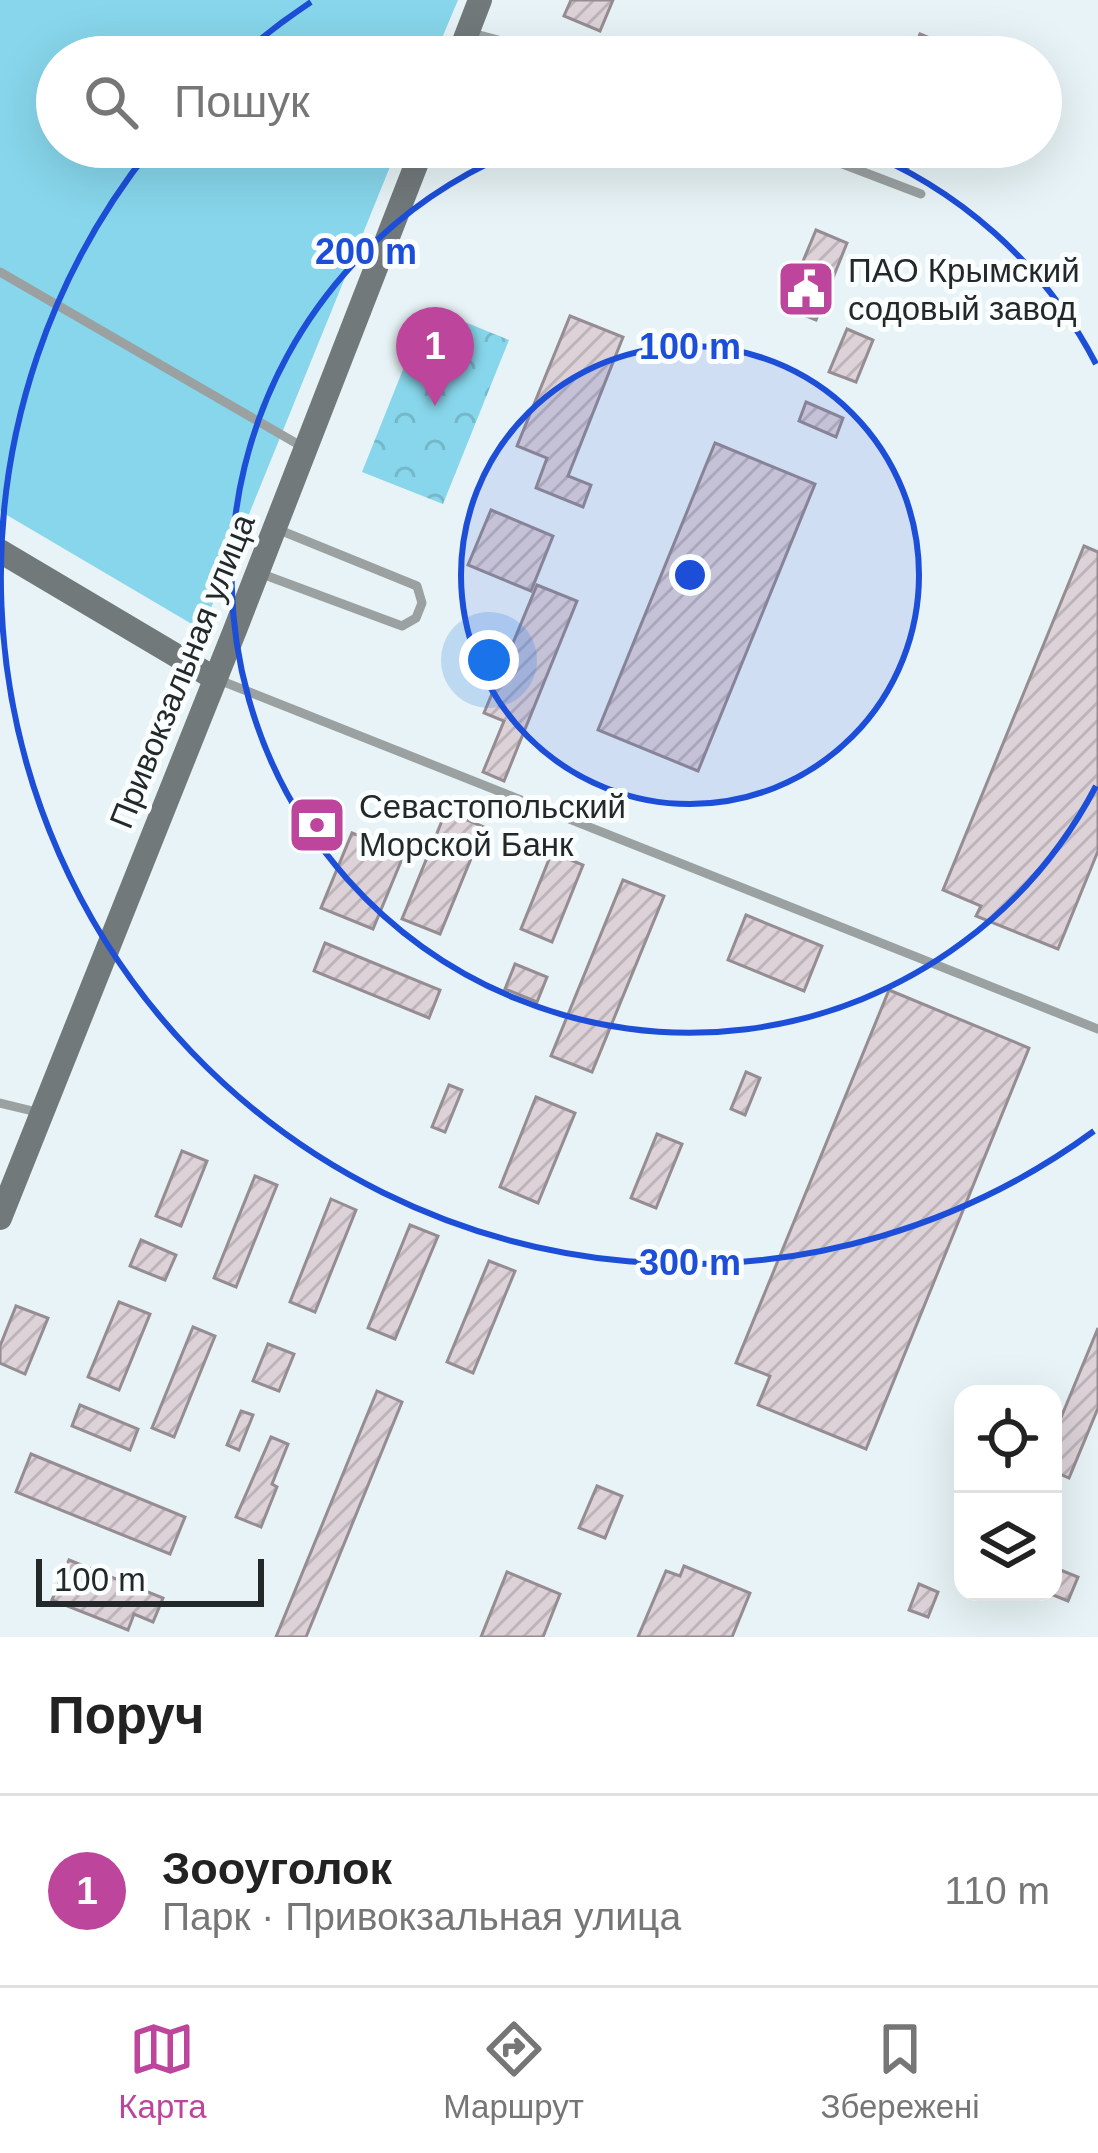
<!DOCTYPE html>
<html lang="uk">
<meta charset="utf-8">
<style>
:root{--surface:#fff;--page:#f6f6f6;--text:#222;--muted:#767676;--line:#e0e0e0;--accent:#bd459b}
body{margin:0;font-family:Helvetica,sans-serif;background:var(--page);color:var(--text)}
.controls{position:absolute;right:36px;bottom:36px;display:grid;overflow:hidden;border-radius:24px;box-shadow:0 12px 48px #0002}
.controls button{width:108px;height:108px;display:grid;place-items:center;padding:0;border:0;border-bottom:3px solid var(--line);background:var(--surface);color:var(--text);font:60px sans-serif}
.scale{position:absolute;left:36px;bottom:30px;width:228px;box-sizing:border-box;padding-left:12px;border:6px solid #232829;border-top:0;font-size:33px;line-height:42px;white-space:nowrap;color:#232829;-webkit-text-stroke:9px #fbfeff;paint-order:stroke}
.you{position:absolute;left:489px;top:660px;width:42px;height:42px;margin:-30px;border:9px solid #fff;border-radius:50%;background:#1a73e8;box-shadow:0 0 0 18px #1a73e833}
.badge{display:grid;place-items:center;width:78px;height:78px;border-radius:50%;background:var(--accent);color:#fff;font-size:39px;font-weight:700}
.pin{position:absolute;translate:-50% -99px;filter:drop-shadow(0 3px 6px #0008)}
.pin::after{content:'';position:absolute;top:63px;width:42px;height:36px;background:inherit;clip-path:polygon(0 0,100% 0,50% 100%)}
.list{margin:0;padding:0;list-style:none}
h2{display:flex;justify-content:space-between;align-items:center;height:156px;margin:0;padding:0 48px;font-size:51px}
h2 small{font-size:39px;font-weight:400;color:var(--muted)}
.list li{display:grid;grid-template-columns:78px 1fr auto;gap:36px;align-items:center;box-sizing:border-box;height:192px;padding:0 48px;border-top:3px solid var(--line)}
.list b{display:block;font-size:45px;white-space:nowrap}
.list p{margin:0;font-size:39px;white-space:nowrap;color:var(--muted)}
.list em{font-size:39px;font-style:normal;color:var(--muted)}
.icon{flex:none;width:66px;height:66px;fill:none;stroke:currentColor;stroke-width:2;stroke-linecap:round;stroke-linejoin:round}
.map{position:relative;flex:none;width:1098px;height:1637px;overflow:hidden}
.search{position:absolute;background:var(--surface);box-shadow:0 12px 48px #0002;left:36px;right:36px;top:36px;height:132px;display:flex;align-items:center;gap:30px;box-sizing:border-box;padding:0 42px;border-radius:66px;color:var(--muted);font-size:45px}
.sheet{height:348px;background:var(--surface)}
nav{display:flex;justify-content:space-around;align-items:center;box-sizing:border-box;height:168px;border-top:3px solid var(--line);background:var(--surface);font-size:33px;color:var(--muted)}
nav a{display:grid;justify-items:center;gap:6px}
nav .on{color:var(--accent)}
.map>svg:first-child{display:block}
.park{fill:url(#park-crowns)}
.garden{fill:#87d6eb}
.building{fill:url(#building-hatch);stroke:#968d92;stroke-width:3}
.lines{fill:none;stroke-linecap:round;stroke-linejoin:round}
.lane{stroke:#9ba0a1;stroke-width:9}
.secondary{stroke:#72797b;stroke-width:24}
.ring{fill:none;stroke:#1d4ed8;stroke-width:6}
.labels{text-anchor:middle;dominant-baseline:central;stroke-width:10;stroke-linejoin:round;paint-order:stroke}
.poi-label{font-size:33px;fill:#232829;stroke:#fbfeff;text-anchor:start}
.street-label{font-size:33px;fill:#232829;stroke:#fbfeff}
.centre{fill:#1d4ed8;stroke:#fbfeff;stroke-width:6}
.ring-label{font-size:36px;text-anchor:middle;font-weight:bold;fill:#1d4ed8;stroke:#fbfeff;stroke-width:10;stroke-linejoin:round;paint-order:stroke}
</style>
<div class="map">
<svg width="1098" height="1637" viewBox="0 0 1098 1637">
<defs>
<pattern id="park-crowns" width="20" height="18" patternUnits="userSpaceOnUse" patternTransform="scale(3)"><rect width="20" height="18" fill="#87d6eb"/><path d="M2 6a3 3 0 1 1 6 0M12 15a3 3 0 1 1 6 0" fill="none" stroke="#74b8ca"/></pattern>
<pattern id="building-hatch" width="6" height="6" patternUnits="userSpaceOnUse" patternTransform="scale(3)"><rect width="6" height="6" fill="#dcd2d8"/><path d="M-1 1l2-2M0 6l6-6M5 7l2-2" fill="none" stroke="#bcb4b9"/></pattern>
</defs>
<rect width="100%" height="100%" fill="#e7f3f6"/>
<!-- park -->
<path class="park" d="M428 307 509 340 443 504 362 472Z"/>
<!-- garden -->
<path class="garden" d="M0 0H458L434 57H57V147H398L202 630 0 511Z"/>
<!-- building -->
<g class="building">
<path d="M571 0H613L600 31 564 16Z"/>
<path d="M920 34 975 57H910Z"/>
<path d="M857 147H916L908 168Z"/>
<path d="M816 230 847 243 816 320 784 307Z"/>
<path d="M570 316 623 337 568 476 591 485 583 507 536 488 547 458 517 446Z"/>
<path d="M847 329 873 340 856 382 829 372Z"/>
<path d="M806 402 843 418 836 437 799 421Z"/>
<path d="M715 443 815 484 698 771 598 730Z"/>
<path d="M491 510 553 536 531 591 468 565Z"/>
<path d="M1084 546 1098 552V851L1058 949 976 916 981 906 943 890Z"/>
<path d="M537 585 577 601 504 781 483 772 504 721 484 713Z"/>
<path d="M446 811 484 827 440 934 402 919Z"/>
<path d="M352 833 404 854 373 929 321 908Z"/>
<path d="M552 852 583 865 552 942 521 929Z"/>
<path d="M623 880 664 896 592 1072 551 1056Z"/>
<path d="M746 915 822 946 804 991 728 960Z"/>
<path d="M325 943 440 990 429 1018 314 971Z"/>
<path d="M515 964 547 977 537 1002 505 989Z"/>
<path d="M889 990 1029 1048 866 1449 758 1405 770 1376 736 1363Z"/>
<path d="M746 1072 760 1078 745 1115 731 1109Z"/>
<path d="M449 1085 462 1090 445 1132 432 1127Z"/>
<path d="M536 1097 575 1113 538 1203 500 1187Z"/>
<path d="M657 1134 682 1144 656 1208 631 1198Z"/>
<path d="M182 1151 207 1161 181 1226 156 1216Z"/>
<path d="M255 1176 277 1185 236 1287 214 1278Z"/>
<path d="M331 1199 356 1210 315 1312 290 1302Z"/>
<path d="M410 1225 438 1236 395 1339 368 1328Z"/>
<path d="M141 1240 176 1255 165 1280 130 1266Z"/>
<path d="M489 1261 515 1271 473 1373 447 1362Z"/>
<path d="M119 1302 150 1314 119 1390 88 1377Z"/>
<path d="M16 1306 48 1318 25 1374 0 1363V1346Z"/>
<path d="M193 1327 215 1336 174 1437 152 1428Z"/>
<path d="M1098 1328V1408L1069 1478 1053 1471V1437Z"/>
<path d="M268 1344 294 1354 279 1391 253 1381Z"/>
<path d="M377 1391 402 1402 306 1637H276Z"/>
<path d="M80 1405 138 1429 130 1450 72 1426Z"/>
<path d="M241 1411 253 1415 239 1450 227 1445Z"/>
<path d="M271 1437 288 1444 272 1484 277 1487 261 1527 236 1517Z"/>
<path d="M31 1454 185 1517 170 1554 16 1492Z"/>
<path d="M597 1486 622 1496 605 1538 579 1528Z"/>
<path d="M69 1560 163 1598 153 1622 134 1614 128 1630 52 1600Z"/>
<path d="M684 1566 750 1593 732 1637H638L666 1571 680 1576Z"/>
<path d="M1053 1567 1078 1577 1068 1601 1053 1595Z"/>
<path d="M507 1572 560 1594 543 1637H481Z"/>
<path d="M919 1584 938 1592 928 1617 909 1610Z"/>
</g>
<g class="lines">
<!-- lane -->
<g class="lane">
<path d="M468 32 563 57"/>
<path d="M798 147 921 194"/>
<path d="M0 272 301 446"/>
<path d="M262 574 402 626 416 618 422 603 417 586 277 529"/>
<path d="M219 680 1098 1029"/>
<path d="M0 1103 41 1113"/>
</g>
<!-- secondary -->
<g class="secondary">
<path d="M458 57 480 0"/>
<path d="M0 551 214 678"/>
<path d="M0 1218 235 630 423 147"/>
</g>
</g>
<!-- distance rings -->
<circle cx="690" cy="575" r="229" fill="#1d4ed8" fill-opacity=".12"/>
<g class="ring">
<circle cx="690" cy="575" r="229"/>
<path d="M1096 786A458 458 0 1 1 526 147M854 147A458 458 0 0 1 1096 364"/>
<path d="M1094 1131A687 687 0 0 1 152 147M239 57A687 687 0 0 1 311 2"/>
</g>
<!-- icons -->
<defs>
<symbol id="civic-square" viewBox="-11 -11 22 22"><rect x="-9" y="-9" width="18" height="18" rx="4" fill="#bd459b" stroke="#fbfeff"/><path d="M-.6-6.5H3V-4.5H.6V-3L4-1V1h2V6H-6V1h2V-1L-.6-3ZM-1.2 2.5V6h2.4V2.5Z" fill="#fff"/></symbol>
<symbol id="bank-square" viewBox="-11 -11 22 22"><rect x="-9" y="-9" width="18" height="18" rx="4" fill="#bd459b" stroke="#fbfeff"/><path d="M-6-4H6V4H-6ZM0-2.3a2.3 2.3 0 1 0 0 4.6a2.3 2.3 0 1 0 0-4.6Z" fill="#fff"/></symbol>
</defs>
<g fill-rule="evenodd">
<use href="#civic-square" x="773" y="256" width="66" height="66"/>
<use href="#bank-square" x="284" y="792" width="66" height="66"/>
</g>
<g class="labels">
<!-- poi labels -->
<g class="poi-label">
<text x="848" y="270">ПАО Крымский<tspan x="848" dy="38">содовый завод</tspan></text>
<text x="359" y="806">Севастопольский<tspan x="359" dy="38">Морской Банк</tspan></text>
</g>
<!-- street labels -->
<g class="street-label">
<text transform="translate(182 671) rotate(-68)">Привокзальная улица</text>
</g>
</g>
<circle cx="690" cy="575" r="18" class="centre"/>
<g class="ring-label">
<text x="366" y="264">200 m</text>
<text x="690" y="359">100 m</text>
<text x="690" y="1275">300 m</text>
</g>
</svg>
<div class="controls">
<button><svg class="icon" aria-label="locate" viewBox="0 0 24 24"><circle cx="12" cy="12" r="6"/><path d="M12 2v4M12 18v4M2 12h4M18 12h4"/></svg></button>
<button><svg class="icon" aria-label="layers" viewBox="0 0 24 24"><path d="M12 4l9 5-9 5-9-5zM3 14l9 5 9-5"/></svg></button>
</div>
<div class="scale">100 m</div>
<div class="you"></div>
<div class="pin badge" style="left:435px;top:406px">1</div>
<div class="search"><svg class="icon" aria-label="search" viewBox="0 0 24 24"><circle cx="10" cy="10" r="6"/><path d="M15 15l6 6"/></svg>Пошук</div>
</div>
<section class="sheet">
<h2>Поруч<small></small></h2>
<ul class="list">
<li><span class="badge">1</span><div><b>Зооуголок</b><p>Парк · Привокзальная улица</p></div><em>110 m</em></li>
</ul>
</section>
<nav>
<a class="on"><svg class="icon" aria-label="map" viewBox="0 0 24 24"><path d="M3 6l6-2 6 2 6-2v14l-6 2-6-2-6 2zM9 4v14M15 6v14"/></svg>Карта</a>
<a><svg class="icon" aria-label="directions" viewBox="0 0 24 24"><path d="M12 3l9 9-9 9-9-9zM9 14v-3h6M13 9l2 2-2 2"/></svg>Маршрут</a>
<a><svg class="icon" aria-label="saved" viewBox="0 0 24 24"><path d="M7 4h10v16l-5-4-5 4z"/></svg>Збережені</a>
</nav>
